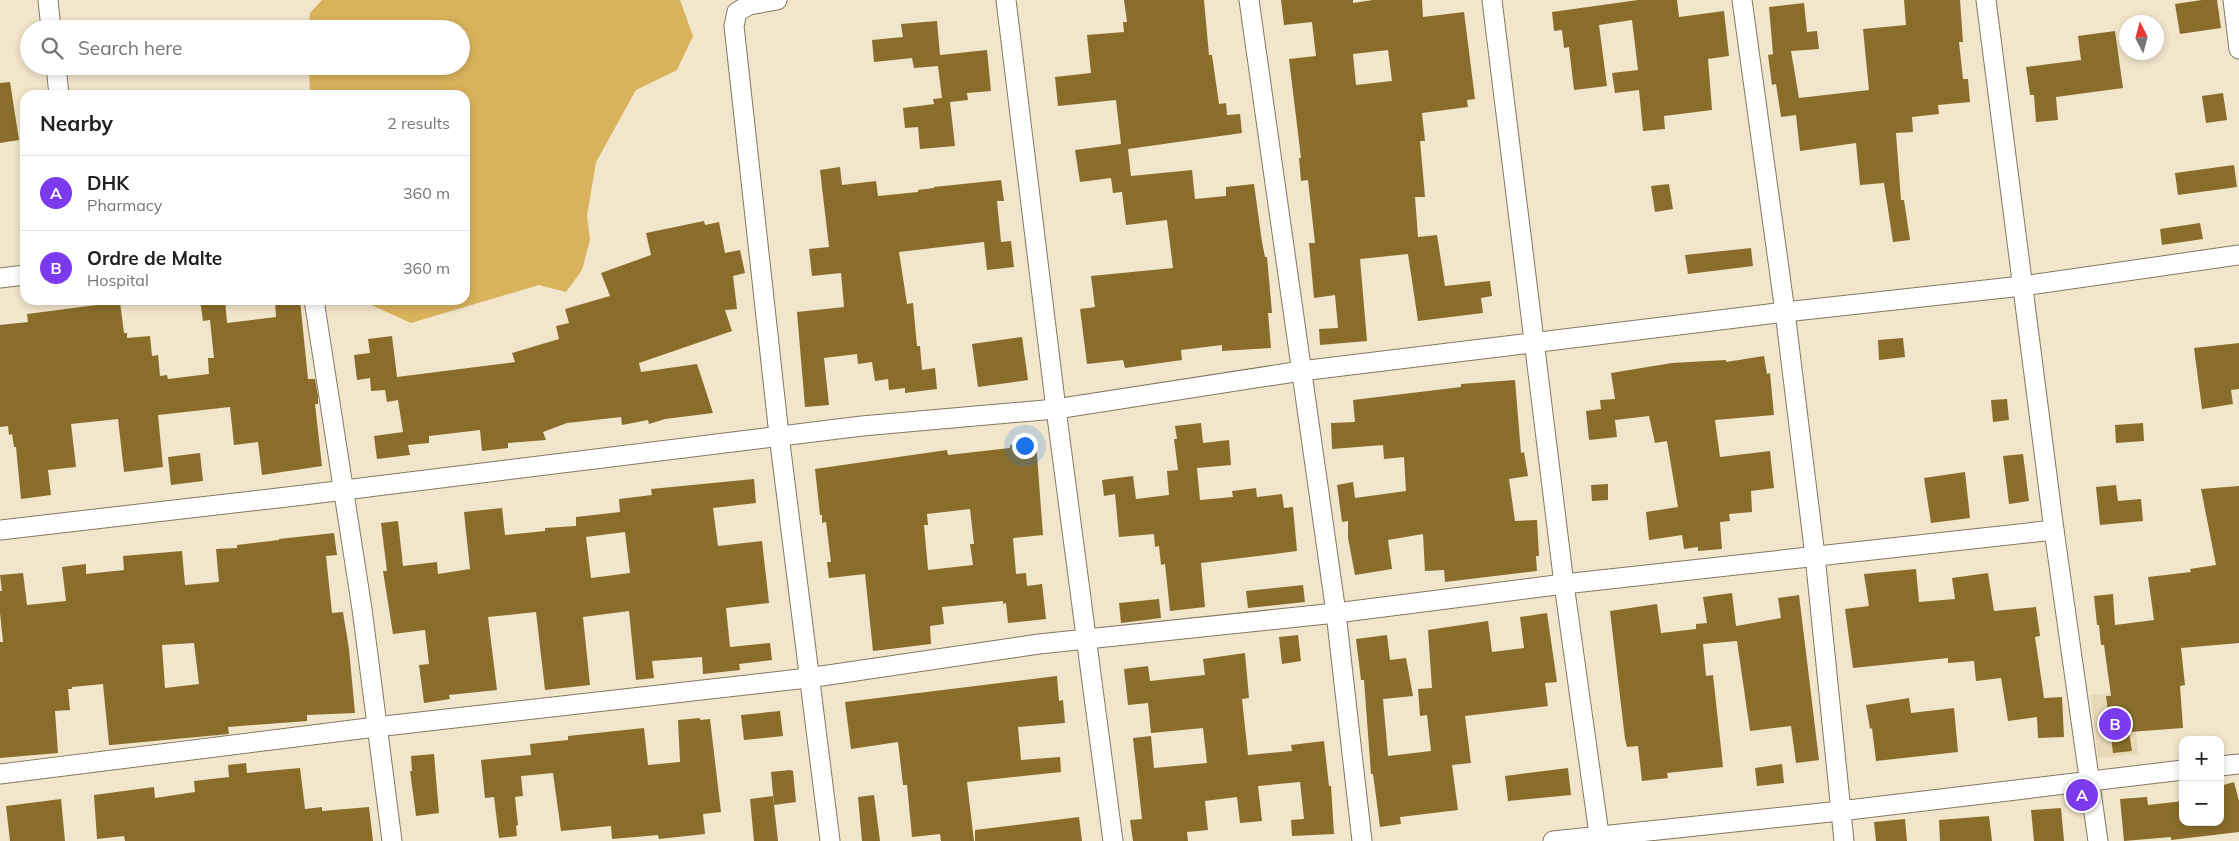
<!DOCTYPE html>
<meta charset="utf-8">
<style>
:root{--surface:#fff;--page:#f6f6f6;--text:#202124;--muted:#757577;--line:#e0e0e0;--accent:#7c3aed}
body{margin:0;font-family:Mulish,sans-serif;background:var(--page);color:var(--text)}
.controls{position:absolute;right:15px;bottom:15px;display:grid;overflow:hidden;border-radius:10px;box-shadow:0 2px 8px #0003}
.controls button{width:45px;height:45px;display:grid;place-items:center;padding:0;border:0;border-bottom:1px solid var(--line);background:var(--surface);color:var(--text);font:25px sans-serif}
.compass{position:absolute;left:2119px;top:15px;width:45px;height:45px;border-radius:50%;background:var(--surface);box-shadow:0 2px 8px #0003;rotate:354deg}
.you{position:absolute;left:1024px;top:445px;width:18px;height:18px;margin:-12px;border:4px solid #fff;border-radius:50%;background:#1a73e8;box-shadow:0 0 0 8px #1a73e833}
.badge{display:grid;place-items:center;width:32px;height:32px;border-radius:50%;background:var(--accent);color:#fff;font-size:16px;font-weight:700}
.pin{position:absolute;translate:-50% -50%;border:2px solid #fff;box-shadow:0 1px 5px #0006}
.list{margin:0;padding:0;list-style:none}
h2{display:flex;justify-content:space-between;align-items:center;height:65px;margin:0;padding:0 20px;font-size:21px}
h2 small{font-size:16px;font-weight:400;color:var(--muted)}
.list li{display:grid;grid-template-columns:32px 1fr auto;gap:15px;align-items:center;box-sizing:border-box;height:75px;padding:0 20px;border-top:1px solid var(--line)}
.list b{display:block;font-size:19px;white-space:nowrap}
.list p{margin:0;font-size:16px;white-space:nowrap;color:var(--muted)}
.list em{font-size:16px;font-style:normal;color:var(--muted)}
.icon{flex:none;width:28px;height:28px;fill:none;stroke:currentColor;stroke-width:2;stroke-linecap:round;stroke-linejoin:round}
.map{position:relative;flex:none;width:2239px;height:841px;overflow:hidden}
.search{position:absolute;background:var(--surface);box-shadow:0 2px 8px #0003;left:20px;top:20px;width:450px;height:55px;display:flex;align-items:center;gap:12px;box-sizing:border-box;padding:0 18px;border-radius:28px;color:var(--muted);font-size:19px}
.panel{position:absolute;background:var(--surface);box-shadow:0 2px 8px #0003;left:20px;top:90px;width:450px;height:215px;border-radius:15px}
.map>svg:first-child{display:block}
.built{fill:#e7d8b8}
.water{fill:#d9b25c}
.building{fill:#8a6d2b;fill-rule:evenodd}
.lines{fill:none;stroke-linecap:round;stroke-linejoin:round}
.minor-casing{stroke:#837861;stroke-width:21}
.minor{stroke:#fff;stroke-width:19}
</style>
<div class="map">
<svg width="2239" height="841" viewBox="0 0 2239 841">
<rect width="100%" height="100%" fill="#f1e5cb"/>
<!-- built -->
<path class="built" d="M2132 691 2138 754 2098 758 2091 695Z"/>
<!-- water -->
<path class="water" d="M322 0H680L693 36 677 70 636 90 596 162 587 216 590 240 582 270 566 292 539 285 411 323 360 300H465V95H310L309 66H461V29H309L310 13Z"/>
<!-- building -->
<g class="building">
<path d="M1124 0H1204L1209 55H1212L1219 104 1226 103 1227 115 1240 114 1242 133 1128 149 1131 176 1192 170 1195 199 1226 196V187L1254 184 1262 242 1265 257H1267L1272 313H1268L1271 348 1222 351V345L1181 350 1182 360 1125 368 1123 360 1087 364 1080 309 1095 307 1091 276 1173 268 1167 220 1126 225 1122 192 1113 193 1111 178 1080 182 1075 150 1121 144 1116 100 1058 106 1055 77 1091 73 1087 35 1124 32 1123 22H1127Z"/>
<path d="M1281 0H1353V3L1373 0H1422L1423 17 1464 12 1475 99 1467 100 1468 107 1422 113 1425 141H1420L1425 197H1415L1418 237 1437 235 1445 286 1490 281 1492 296 1481 298 1483 313 1418 321 1408 254 1360 259 1367 341 1320 345 1319 329 1338 328 1335 295 1314 298 1309 243H1315L1308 180 1301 181 1299 158H1301L1289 59 1316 56 1312 22 1284 25ZM1388 50 1392 81 1356 85 1353 54Z"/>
<path d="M1638 0H1677L1679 17 1724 11 1729 56 1708 59 1712 110 1664 116 1665 129 1643 131 1639 90 1615 93 1612 73 1638 70 1632 20 1599 25 1607 86 1574 90 1569 47 1564 48 1562 30 1554 31 1552 12Z"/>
<path d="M1904 0H1960L1963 42H1959L1963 79H1968L1970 102 1938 105 1939 114 1912 117 1913 132 1896 133 1901 200H1904L1910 240 1893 242 1884 183 1860 185 1856 143 1800 151 1796 115 1781 117 1776 84 1772 85 1768 55 1773 54 1769 7 1804 3 1807 32 1817 31 1819 49 1791 51 1799 98 1869 90 1863 29 1906 25Z"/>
<path d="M2202 0H2217L2221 28 2180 34 2175 4Z"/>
<path d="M937 21 940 55 987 50 991 91 967 93 968 100 950 102 955 146 920 149 918 127 905 128 903 108 934 104 933 99 942 98 938 66 914 68 912 58 874 62 872 40 903 37 901 24Z"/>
<path d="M2115 31 2123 88 2056 97 2058 120 2036 122 2034 95H2030L2026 67 2081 60 2078 36Z"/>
<path d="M10 82 19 140 0 143V83Z"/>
<path d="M2223 93 2227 120 2206 123 2202 96Z"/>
<path d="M2234 165 2237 187 2178 195 2175 173Z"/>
<path d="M840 167 842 185 876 181 878 196 918 192V190L934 188V187L1001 180 1004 201H997L1001 242 1011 241 1014 267 987 270 984 242 899 252 907 304 913 303 917 346H920L922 370 935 368 937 389 905 393V388L889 390 888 379 875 381 872 362 858 364 857 354 824 358 829 405 805 407 797 312 844 307 841 273 812 276 809 249 829 247 820 170Z"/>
<path d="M1669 184 1673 209 1655 212 1651 186Z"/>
<path d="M704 221 705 225 719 222 725 253 740 250 745 273 733 276 737 309 725 310 732 331 639 363 641 372 697 364 713 413 665 419 649 424 648 420 622 425 621 417 567 423 543 432 546 440 508 443V448L482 451 480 430 429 436V443L408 445 410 455 377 459 374 436 403 432 398 400 387 402 385 390 371 391 370 378 357 380 354 355 370 353 368 339 392 336 397 377 515 362 512 353 559 339 556 326 569 323 565 309 610 296 601 273 651 255 646 233Z"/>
<path d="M2200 223 2203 239 2162 245 2160 229Z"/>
<path d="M1751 248 1753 266 1688 274 1685 255Z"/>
<path d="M200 300H225L227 323 276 317 275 300H300L308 379H315L318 396V404H315L322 466 262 475 258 442 234 445 230 407 158 415 163 467 124 472 118 419 71 424 76 467 48 470 51 495 21 499 16 447H14L12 434 9 435 8 426 0 427V325L28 322 27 314 120 302 124 333H127V338L150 336 152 356 158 355 160 376 167 375 168 379 209 374 208 358H214L210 320 203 321Z"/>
<path d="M1022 337 1028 380 978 387 972 344Z"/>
<path d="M1903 338 1905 357 1879 360 1878 340Z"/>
<path d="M2239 343V389L2231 390 2233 404 2202 409 2194 348Z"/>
<path d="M1764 356 1767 374 1770 373 1774 415 1715 420 1720 457 1770 451 1774 488 1751 491 1752 512 1729 514 1730 521 1720 522 1722 549 1698 551V547L1684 549 1682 535 1649 540 1646 512 1678 507 1667 441 1655 443 1649 416 1615 420 1617 437 1589 440 1586 411 1601 409 1600 400 1615 399 1611 373 1672 363 1726 360V362Z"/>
<path d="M1515 380 1521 453 1524 452 1528 476 1509 479 1515 521 1537 520 1539 556H1536L1537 571 1445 582 1444 570 1425 571 1423 534 1388 540 1392 569 1355 575 1348 538V521L1342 522 1337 485 1353 482 1355 498 1406 491 1404 457 1384 459 1383 445 1332 449 1331 423 1355 422 1353 400 1461 387V384Z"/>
<path d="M2007 399 2009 420 1993 422 1991 400Z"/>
<path d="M1201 423 1203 443 1229 440 1231 465 1197 468 1200 500 1233 497 1232 491 1256 488 1257 497 1282 494 1284 508 1293 507 1297 551 1201 563 1205 607 1170 611 1165 564 1161 565 1159 546 1155 547 1154 534 1119 537 1115 494 1104 496 1102 480 1133 476 1136 499 1169 495 1167 471 1178 470 1174 439H1177L1175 426Z"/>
<path d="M2143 423 2144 441 2116 443 2115 425Z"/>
<path d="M1036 442 1043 535 1013 538 1016 574 1026 573 1027 586 1042 584 1046 619 1008 623 1006 603 1003 604V601L942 607 944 624 930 626 931 644 873 651 865 574 829 578 827 562H831L826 522 822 523V515H820L815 469 947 450 948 455 1010 448V445ZM970 509 974 544H970L973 565 928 570 924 525H928L927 514Z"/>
<path d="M200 453 203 481 171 485 168 457Z"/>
<path d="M2023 454 2029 501 2009 504 2003 456Z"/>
<path d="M1965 472 1970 518 1931 523 1924 478Z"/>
<path d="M754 479 756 503 713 508 718 546 762 541 769 603 726 608 730 647 770 643 772 660 739 664 740 670 703 674 702 657 652 661 654 678 636 680 629 611 583 617 590 685 545 690 536 612 488 617 497 690 449 695 450 699 424 703 419 665 429 664 425 630 393 634 383 571H387L381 523 398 521 403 566 437 562 438 574 470 569 464 512 502 508 505 535 545 531V528L576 526V517L620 512 619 499 652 495 651 489ZM625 532 630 573 591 578 586 537Z"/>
<path d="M1608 484V500L1592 501 1591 485Z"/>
<path d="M2116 485 2118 501 2141 499 2143 521 2100 525 2096 487Z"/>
<path d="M2239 486V643L2181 648 2185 685 2180 686 2183 728 2129 732 2132 751 2113 753 2106 696H2111L2104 645H2101L2099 625H2097L2094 596 2113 594 2115 625 2154 620 2148 577 2191 572 2190 569 2216 565 2201 489Z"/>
<path d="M334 533 337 555 326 556 332 613 343 612 349 649 355 713 307 715V721L228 727 229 734 111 745H109L103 684 72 687V689H68L70 710 55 711 58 753 0 758V642H3L0 613V591H2L0 575 23 573 27 605 66 601 62 567 86 564V574L124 570 123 556 182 551 185 585 219 582 216 549 237 548V545L279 540V539ZM194 643 199 684 165 688 162 645Z"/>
<path d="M1916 569 1919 602 1955 599 1952 578 1988 573 1994 611 2036 607 2040 636 2035 637 2044 698 2062 697 2064 737 2038 738 2037 717 2008 721 2001 678 1976 681 1974 661 1948 663V658L1853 668 1845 609 1869 606 1864 574Z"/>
<path d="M1303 585 1305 602 1248 608 1246 591Z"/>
<path d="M1732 593 1736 626 1781 618 1778 598 1799 595 1819 760 1796 763 1791 726 1750 731 1737 641 1703 644 1706 676 1713 675 1723 767 1667 773 1668 778 1642 781 1638 746 1627 747 1625 739 1610 611 1657 604 1661 633 1696 629V624L1707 623 1703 597Z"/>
<path d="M1159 599 1161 618 1121 623 1119 603Z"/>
<path d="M1547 613 1557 682 1545 683 1548 706 1465 716 1471 763 1452 765 1458 810 1400 817 1401 824 1380 827 1373 774H1371L1364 680H1361L1356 639 1387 635 1390 660 1406 658 1413 696 1383 699 1388 756 1431 751 1427 715 1420 716 1418 689 1432 688 1428 630 1488 621 1492 652 1524 648 1520 617Z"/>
<path d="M1298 635 1301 661 1282 664 1279 637Z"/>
<path d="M1245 653 1249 698 1242 699 1248 755 1292 751 1291 745 1324 741 1329 786H1331L1334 834 1292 836 1291 820 1304 819 1300 782 1258 786 1262 821 1240 823 1237 797 1205 801 1208 830 1187 832 1188 841H1133L1130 820 1142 819 1133 738 1151 736 1154 768 1207 763 1203 728 1151 733 1148 703 1128 705 1124 669 1148 666 1150 681 1205 675 1203 659Z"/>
<path d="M1057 676 1059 701 1063 700 1065 723 1018 727 1021 760 1060 757 1061 772 967 782 974 841H941L940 834 912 837 907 785H903L898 742 851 749 845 702Z"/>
<path d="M1909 698 1911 713 1954 708 1958 752 1876 761 1872 728 1870 729 1866 705Z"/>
<path d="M780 711 783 736 744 740 741 715Z"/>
<path d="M700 718V720L710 719 721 812 703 814 705 834 659 839 658 835 612 839 611 826 561 831 553 773 521 776 523 796 515 797 518 825 516 826 517 836 499 838 494 797 485 798 481 760 531 755 530 744 568 740V736L644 728 648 765 680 762 678 720Z"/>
<path d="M434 754 439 813 416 816 410 771H412L411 756Z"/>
<path d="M246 763 247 773 300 768 305 809 322 807V811L369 807 373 841H125L124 836 97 839 94 795 154 787 155 798 195 792 194 781 229 777 228 765Z"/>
<path d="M1782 764 1784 783 1757 786 1755 768Z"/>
<path d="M1568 768 1571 795 1508 801 1505 776Z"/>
<path d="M790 770 793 771 796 802 774 805 771 772Z"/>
<path d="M2234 782 2239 801V832L2171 840V837L2124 841 2120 799 2147 797 2148 805 2183 801V822H2220V786Z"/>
<path d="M874 795 880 841H862L858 797Z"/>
<path d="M773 796 778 841H754L750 799Z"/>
<path d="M61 799 65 841H10L6 806Z"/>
<path d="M2061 808 2064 841H2034L2031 810Z"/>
<path d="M1989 816 1992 841H1940L1939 820Z"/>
<path d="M1079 817 1082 841H975V830Z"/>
<path d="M1905 819 1907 841H1876L1874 822Z"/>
</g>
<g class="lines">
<defs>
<g id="minor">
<path d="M48 0 51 29"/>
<path d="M777 0 749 5 737 12 734 26 779 435 830 841"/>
<path d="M1006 0 1056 409 1113 841"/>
<path d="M1249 0 1336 613 1362 841"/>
<path d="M1492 0 1564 584 1600 841"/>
<path d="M1742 0 1785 312 1815 556 1844 841"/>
<path d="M1986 0 2054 530 2098 841"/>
<path d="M2233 0 2239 49"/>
<path d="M56 66 59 95"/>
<path d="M0 278 25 275"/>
<path d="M314 300 362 609 392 841"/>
<path d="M0 530 304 495 862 426 1056 409 1301 371 1785 312 2022 286 2239 255"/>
<path d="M2220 766 2239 764"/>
<path d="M0 774 376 727 808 678 1039 644 1336 613 1564 584 2054 530"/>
<path d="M1553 841 1840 811 2183 770"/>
</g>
</defs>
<!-- minor casing -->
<use href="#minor" class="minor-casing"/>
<!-- minor -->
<use href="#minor" class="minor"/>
</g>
</svg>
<div class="controls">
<button>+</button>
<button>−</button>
</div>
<svg class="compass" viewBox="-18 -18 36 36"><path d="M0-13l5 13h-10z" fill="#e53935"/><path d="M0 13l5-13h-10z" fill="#757577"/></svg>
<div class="you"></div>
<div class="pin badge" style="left:2082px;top:795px">A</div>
<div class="pin badge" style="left:2115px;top:724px">B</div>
<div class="search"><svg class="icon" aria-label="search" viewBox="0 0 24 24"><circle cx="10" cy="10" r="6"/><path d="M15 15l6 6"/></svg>Search here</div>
<section class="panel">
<h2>Nearby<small>2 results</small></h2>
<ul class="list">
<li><span class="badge">A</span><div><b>DHK</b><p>Pharmacy</p></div><em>360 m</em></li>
<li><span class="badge">B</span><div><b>Ordre de Malte</b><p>Hospital</p></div><em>360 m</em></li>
</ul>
</section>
</div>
